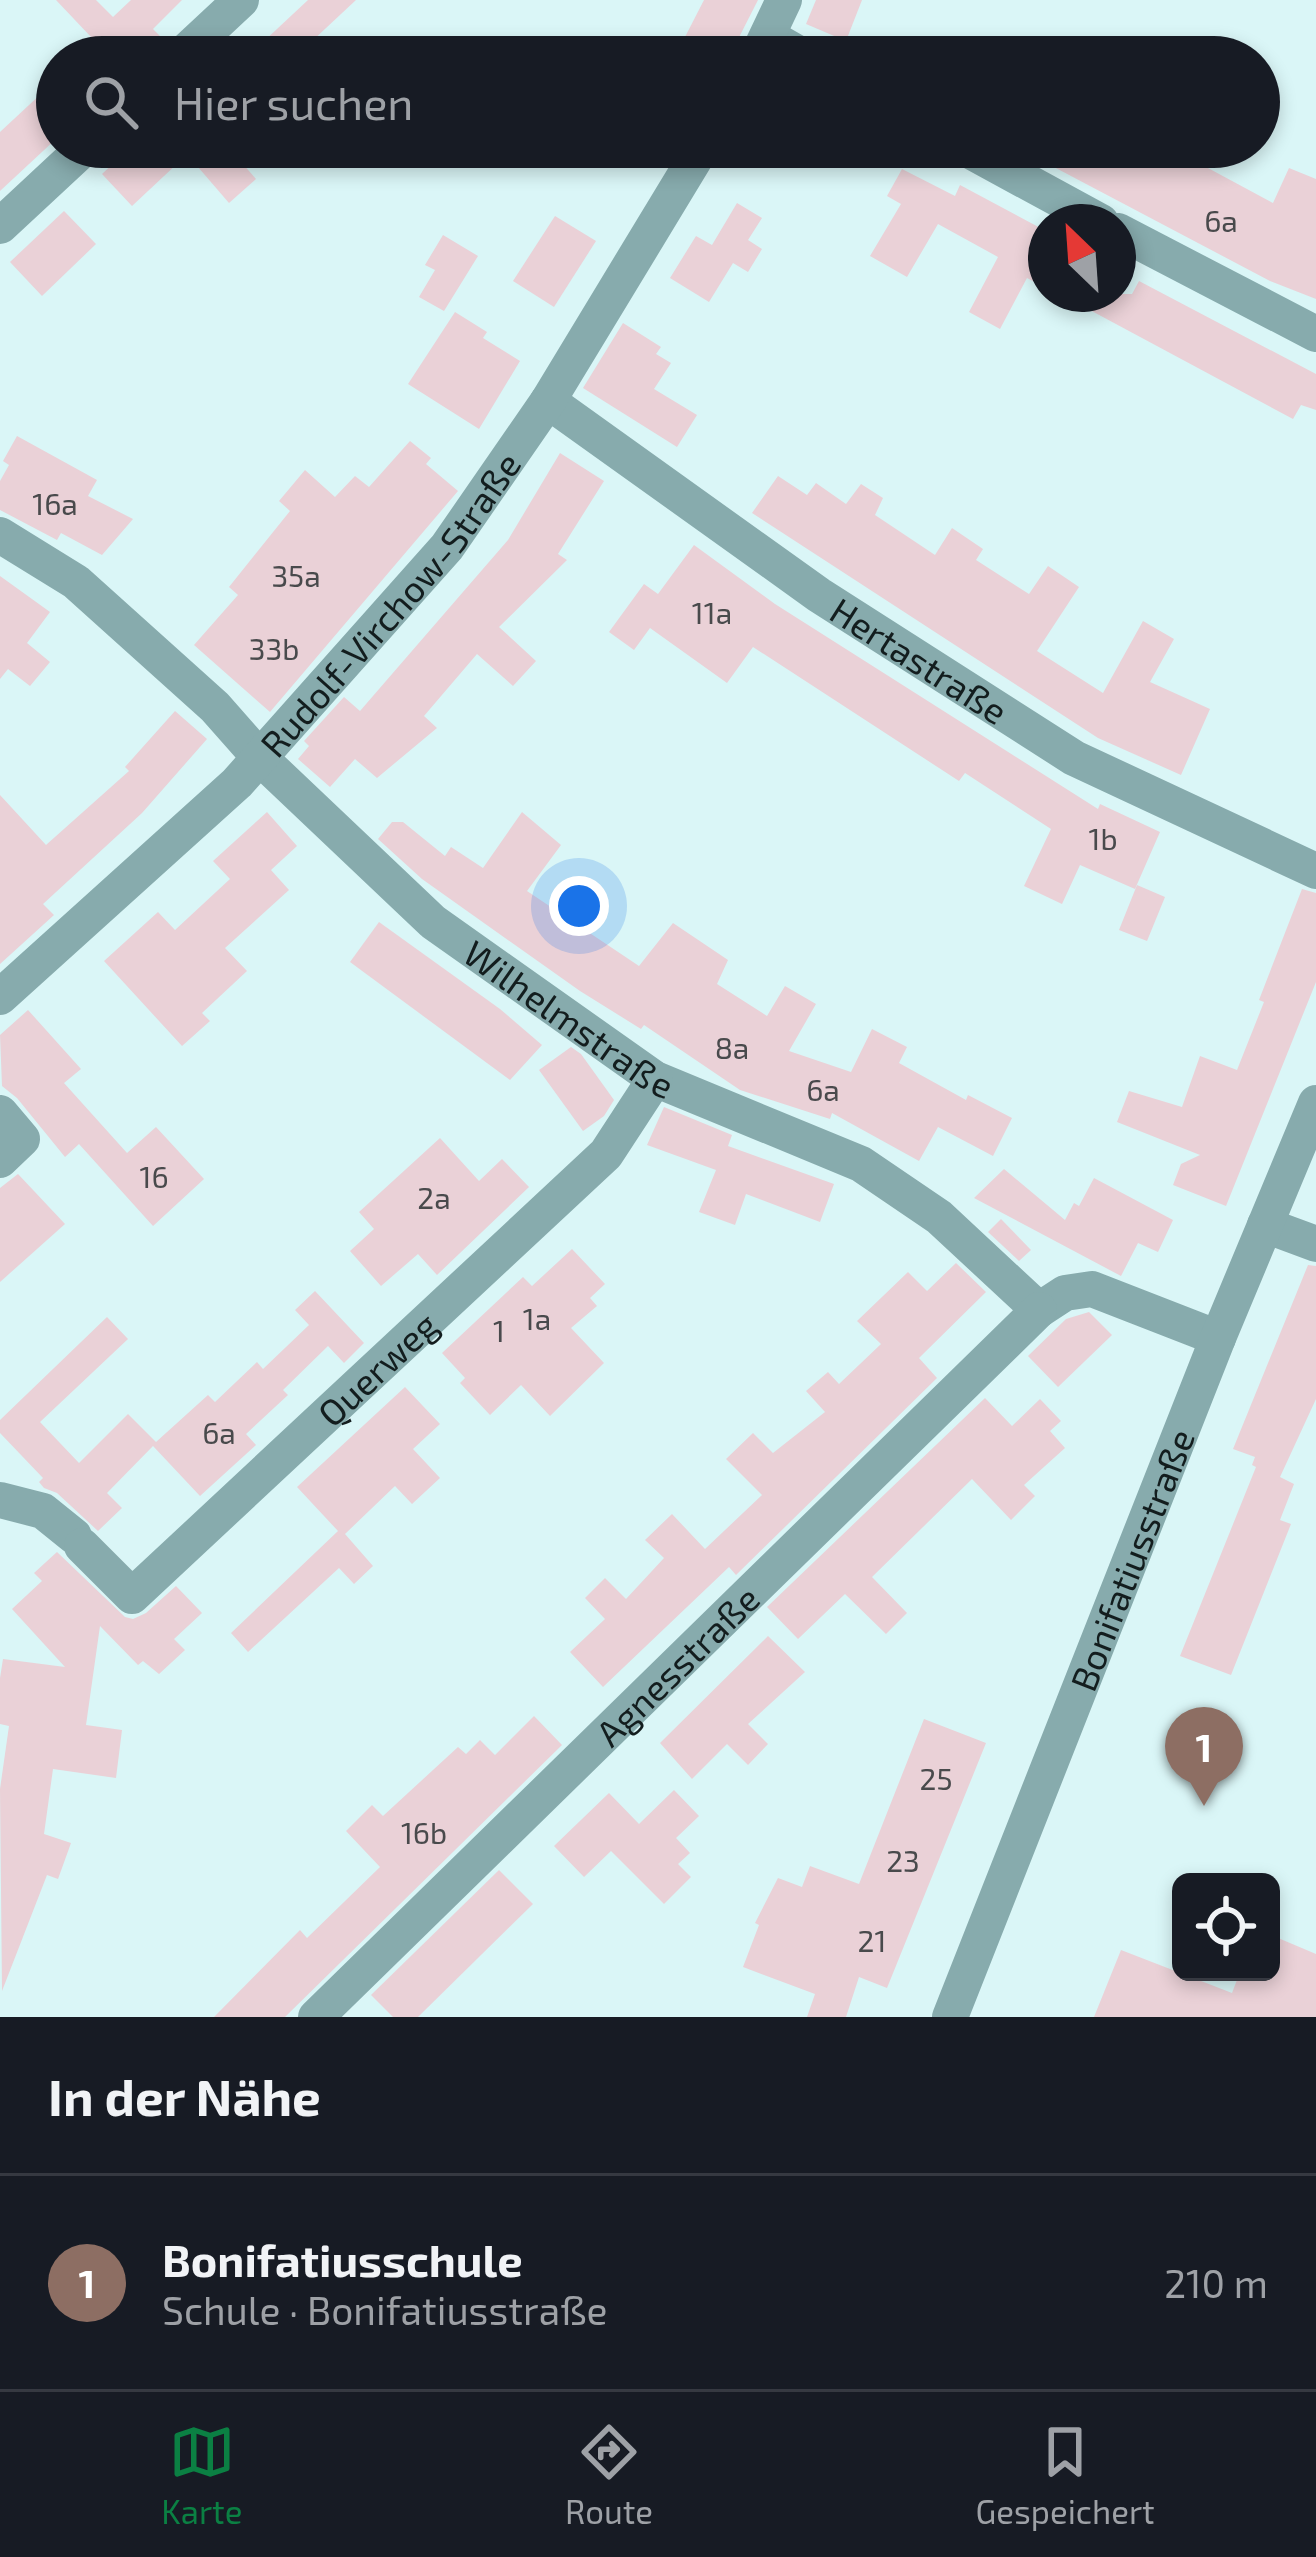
<!DOCTYPE html>
<html lang="de">
<meta charset="utf-8">
<style>
:root{--surface:#171b24;--page:#20242c;--text:#f1f3f6;--muted:#9ea1a6;--line:#363941;--accent:#0b8043}
body{margin:0;font-family:"Exo 2",sans-serif;background:var(--page);color:var(--text)}
.controls{position:absolute;right:36px;bottom:36px;display:grid;overflow:hidden;border-radius:18px;box-shadow:0 6px 18px #0003}
.controls button{width:108px;height:108px;display:grid;place-items:center;padding:0;border:0;border-bottom:3px solid var(--line);background:var(--surface);color:var(--text);font:60px sans-serif}
.compass{position:absolute;left:1028px;top:204px;width:108px;height:108px;border-radius:50%;background:var(--surface);box-shadow:0 6px 18px #0003;rotate:335deg}
.you{position:absolute;left:579px;top:906px;width:42px;height:42px;margin:-30px;border:9px solid #fff;border-radius:50%;background:#1a73e8;box-shadow:0 0 0 18px #1a73e833}
.badge{display:grid;place-items:center;width:78px;height:78px;border-radius:50%;background:var(--accent);color:#fff;font-size:39px;font-weight:700}
.pin{position:absolute;translate:-50% -99px;filter:drop-shadow(0 3px 6px #0008)}
.pin::after{content:'';position:absolute;top:63px;width:42px;height:36px;background:inherit;clip-path:polygon(0 0,100% 0,50% 100%)}
.list{margin:0;padding:0;list-style:none}
h2{display:flex;justify-content:space-between;align-items:center;height:156px;margin:0;padding:0 48px;font-size:51px}
h2 small{font-size:39px;font-weight:400;color:var(--muted)}
.list li{display:grid;grid-template-columns:78px 1fr auto;gap:36px;align-items:center;box-sizing:border-box;height:216px;padding:0 48px;border-top:3px solid var(--line)}
.list b{display:block;font-size:45px;white-space:nowrap}
.list p{margin:0;font-size:39px;white-space:nowrap;color:var(--muted)}
.list em{font-size:39px;font-style:normal;color:var(--muted)}
.icon{flex:none;width:66px;height:66px;fill:none;stroke:currentColor;stroke-width:2;stroke-linecap:round;stroke-linejoin:round}
.map{position:relative;flex:none;width:1316px;height:2017px;overflow:hidden}
.search{position:absolute;background:var(--surface);box-shadow:0 6px 18px #0003;left:36px;right:36px;top:36px;height:132px;display:flex;align-items:center;gap:30px;box-sizing:border-box;padding:0 42px;border-radius:66px;color:var(--muted);font-size:45px}
.sheet{height:372px;background:var(--surface)}
nav{display:flex;justify-content:space-around;align-items:center;box-sizing:border-box;height:168px;border-top:3px solid var(--line);background:var(--surface);font-size:33px;color:var(--muted)}
nav a{display:grid;justify-items:center;gap:6px}
nav .on{color:var(--accent)}
.map>svg:first-child{display:block}
.building{fill:#ead1d7}
.lines{fill:none;stroke-linecap:round;stroke-linejoin:round}
.minor{stroke:#87abad;stroke-width:36}
.tertiary{stroke:#87abad;stroke-width:36}
.labels{text-anchor:middle;dominant-baseline:central;stroke-width:9;stroke-linejoin:round;paint-order:stroke}
.number-label{font-size:30px;fill:#494a4c}
.street-label{font-size:36px;fill:#131d1e;stroke:#daf6f7}
</style>
<div class="map">
<svg width="1316" height="2017" viewBox="0 0 1316 2017">
<rect width="100%" height="100%" fill="#daf6f7"/>
<!-- building -->
<g class="building">
<path d="M56 0H96L113 17 131 0H182L153 29 163 39 143 57H110Z"/>
<path d="M308 0H356L295 57H247Z"/>
<path d="M704 0H758L729 57 685 37Z"/>
<path d="M816 0H862L846 41 806 24Z"/>
<path d="M57 79V138L0 191V132Z"/>
<path d="M131 147H195L132 206 102 174Z"/>
<path d="M221 147H228L256 179 229 203 198 167Z"/>
<path d="M1016 147H1143L1176 165 1182 154 1273 203 1289 168 1316 179V299L1270 281Z"/>
<path d="M902 169 955 196 960 185 1046 231V288L1027 278 1000 329 969 312 998 257 938 224 907 277 870 256 901 204 887 196Z"/>
<path d="M737 203 762 218 748 240 762 249 748 272 733 263 709 302 670 278 696 236 712 245Z"/>
<path d="M64 211 96 244 42 296 10 262Z"/>
<path d="M555 216 596 241 554 307 513 281Z"/>
<path d="M443 235 478 256 444 311 419 297 435 270 425 265Z"/>
<path d="M1139 281 1316 374V410L1301 405 1293 419 1060 294H1132Z"/>
<path d="M455 312 487 332 483 338 520 361 479 429 408 384Z"/>
<path d="M623 323 661 347 656 354 671 363 654 389 697 415 677 447 583 388Z"/>
<path d="M17 436 97 480 88 496 133 519 102 555 61 533 57 540 0 510V481L9 465 3 461Z"/>
<path d="M410 441 431 458 426 464 458 491 270 712 194 645 238 595 229 587 290 511 279 501 305 470 335 497 355 476 369 487Z"/>
<path d="M560 453 604 481 558 554 567 560 499 627 536 661 513 686 477 654 424 716 437 728 377 778 355 759 330 787 298 759 309 746 304 741 344 697 360 711 508 540Z"/>
<path d="M778 476 807 495 816 483 846 504 861 484 883 498 875 515 935 555 952 528 983 549 976 560 1029 594 1048 566 1079 587 1037 651 1103 693 1143 621 1174 639 1150 682 1210 709 1181 775 1098 738 752 513Z"/>
<path d="M694 545 775 604 1098 809 1100 804 1160 832 1135 889 1080 865 1062 904 1024 886 1051 829 965 773 959 781 753 647 727 683 650 628 634 650 609 632 644 584 658 594Z"/>
<path d="M0 576 50 612 27 643 50 662 30 686 8 669 0 679Z"/>
<path d="M175 711 207 739 142 813 43 904 54 915 0 964V795L46 845 129 771 125 767Z"/>
<path d="M267 812 297 846 271 870 289 890 225 948 247 971 202 1013 210 1021 182 1046 104 961 158 912 175 930 230 879 213 861Z"/>
<path d="M522 812 561 845 527 891 639 966 673 923 728 960 717 984 767 1016 785 986 816 1004 789 1051 851 1072 872 1029 907 1047 899 1063 966 1100 968 1095 1012 1118 993 1156 938 1127 919 1161 832 1113 830 1119 740 1090 644 1025 641 1029 580 991 422 879 378 839 392 822H403L445 856 451 847 483 868Z"/>
<path d="M1137 885 1165 897 1147 941 1119 930Z"/>
<path d="M1302 889 1316 893V982L1226 1206 1173 1185 1181 1164 1200 1155 1117 1122 1129 1091 1182 1107 1200 1056 1237 1070 1264 1002 1259 1000Z"/>
<path d="M379 922 500 1009 542 1045 510 1080 350 962Z"/>
<path d="M28 1010 81 1069 64 1083 127 1153 156 1127 204 1179 153 1226 79 1144 65 1157 17 1098 2 1086 0 1035Z"/>
<path d="M571 1047 581 1054 614 1100 604 1116 583 1131 539 1070Z"/>
<path d="M664 1107 732 1135 728 1146 834 1184 820 1222 746 1194 735 1225 699 1212 716 1170 647 1145Z"/>
<path d="M440 1138 479 1181 502 1159 529 1187 437 1275 418 1254 381 1286 350 1251 374 1229 359 1212Z"/>
<path d="M1004 1169 1065 1220 1074 1203 1079 1206 1094 1178 1173 1220 1158 1252 1138 1243 1121 1276 974 1198Z"/>
<path d="M18 1174 65 1224 0 1282V1188Z"/>
<path d="M1001 1219 1031 1250 1019 1261 988 1232Z"/>
<path d="M572 1249 605 1284 590 1298 597 1306 571 1328 604 1363 550 1416 521 1385 490 1415 460 1383 465 1378 442 1353 523 1277 532 1286Z"/>
<path d="M956 1263 986 1292 919 1358 937 1378 736 1575 729 1567 603 1687 570 1652 605 1619 585 1598 605 1578 626 1599 664 1558 645 1540 672 1514 705 1549 762 1495 726 1459 753 1433 773 1453 825 1412 806 1391 828 1372 839 1384 881 1344 857 1321 908 1272 927 1291Z"/>
<path d="M1308 1265 1316 1266V1399L1280 1477 1294 1484 1280 1520 1291 1524 1231 1675 1180 1656 1256 1467 1252 1465 1255 1457 1233 1449Z"/>
<path d="M315 1291 364 1343 344 1363 328 1346 283 1390 288 1395 246 1434 256 1445 200 1496 153 1446 107 1493 122 1508 98 1531 57 1493 44 1488 39 1482 43 1478 0 1433V1420L107 1317 128 1339 40 1422 79 1463 128 1414 156 1442 208 1395 215 1402 257 1362 263 1369 309 1325 295 1310Z"/>
<path d="M1089 1312 1112 1335 1058 1387 1028 1356 1066 1319Z"/>
<path d="M405 1387 440 1424 413 1449 440 1478 412 1504 395 1486 345 1534 373 1566 354 1584 339 1568 248 1652 231 1633 338 1531 297 1487Z"/>
<path d="M985 1398 1012 1426 1040 1399 1061 1421 1050 1431 1065 1448 1024 1485 1035 1496 1011 1520 972 1479 872 1577 907 1613 886 1634 845 1594 798 1639 767 1607Z"/>
<path d="M57 1552 125 1617 133 1619 146 1613 176 1586 202 1613 174 1639 185 1650 159 1674 143 1661 138 1665 100 1626 86 1725 122 1730 116 1778 53 1769 44 1834 71 1843 58 1879 47 1875 2 1991 0 1789 9 1726 0 1724V1678L3 1659 65 1667 12 1609 42 1581 34 1573Z"/>
<path d="M768 1636 805 1672 748 1724 768 1744 748 1765 727 1744 692 1779 660 1743Z"/>
<path d="M534 1716 562 1745 285 2017H214L300 1930 307 1938 380 1867 346 1831 372 1805 383 1816 458 1747 466 1754 480 1740 495 1755Z"/>
<path d="M924 1719 986 1743 887 1988 859 1977 846 2017H807L815 1994 743 1967 759 1925 755 1923 778 1878 802 1887 810 1866 859 1884Z"/>
<path d="M674 1790 699 1816 676 1838 690 1853 678 1864 691 1877 664 1904 611 1851 584 1877 554 1846 609 1793 639 1824Z"/>
<path d="M499 1870 533 1904 418 2017H393L371 1995Z"/>
<path d="M1271 1935 1316 1954V2017H1094L1121 1950 1232 1993 1240 1972H1271Z"/>
</g>
<g class="lines">
<!-- minor -->
<g class="minor">
<path d="M769 37 804 57"/>
<path d="M180 57 241 0"/>
<path d="M757 57 784 0"/>
<path d="M963 147 1101 222"/>
<path d="M0 226 85 147"/>
<path d="M1118 231 1316 334"/>
<path id="s1" d="M548 401 819 595 1074 758 1316 871"/>
<path id="s2" d="M0 535 76 582 215 707 260 758 433 922 655 1079 861 1164 939 1217 1039 1310 1065 1293 1092 1289 1218 1338"/>
<path id="s3" d="M0 997 237 783 447 547 548 401 702 147"/>
<path d="M0 1113 22 1139 0 1160"/>
<path d="M1265 1225 1316 1244"/>
<path d="M0 1500 43 1511 74 1536"/>
<path id="s4" d="M82 1546 132 1596 606 1154 655 1079"/>
<path id="s5" d="M316 2017 1039 1310"/>
</g>
<!-- tertiary -->
<path class="tertiary" id="s6" d="M950 2017 1218 1338 1316 1103"/>
</g>
<g class="labels">
<!-- number labels -->
<g class="number-label">
<text x="1221" y="220">6a</text>
<text x="55" y="503">16a</text>
<text x="296" y="575">35a</text>
<text x="712" y="612">11a</text>
<text x="274" y="648">33b</text>
<text x="1103" y="838">1b</text>
<text x="732" y="1047">8a</text>
<text x="823" y="1089">6a</text>
<text x="154" y="1176">16</text>
<text x="434" y="1197">2a</text>
<text x="537" y="1318">1a</text>
<text x="499" y="1330">1</text>
<text x="219" y="1432">6a</text>
<text x="936" y="1778">25</text>
<text x="424" y="1832">16b</text>
<text x="903" y="1860">23</text>
<text x="872" y="1940">21</text>
</g>
<!-- street labels -->
<g class="street-label">
<text stroke="none"><textPath href="#s3" startOffset="555">Rudolf-Virchow-Straße</textPath></text>
<text stroke="none"><textPath href="#s1" startOffset="453">Hertastraße</textPath></text>
<text stroke="none"><textPath href="#s2" startOffset="750">Wilhelmstraße</textPath></text>
<text stroke="none"><textPath href="#s4" startOffset="405">Querweg</textPath></text>
<text stroke="none"><textPath href="#s6" startOffset="492">Bonifatiusstraße</textPath></text>
<text stroke="none"><textPath href="#s5" startOffset="504">Agnesstraße</textPath></text>
</g>
</g>
</svg>
<div class="controls">
<button><svg class="icon" aria-label="locate" viewBox="0 0 24 24"><circle cx="12" cy="12" r="6"/><path d="M12 2v4M12 18v4M2 12h4M18 12h4"/></svg></button>
</div>
<svg class="compass" viewBox="-18 -18 36 36"><path d="M0-13l5 13h-10z" fill="#e53935"/><path d="M0 13l5-13h-10z" fill="#9ea1a6"/></svg>
<div class="you"></div>
<div class="pin badge" style="left:1204px;top:1806px;background:#8d6e63">1</div>
<div class="search"><svg class="icon" aria-label="search" viewBox="0 0 24 24"><circle cx="10" cy="10" r="6"/><path d="M15 15l6 6"/></svg>Hier suchen</div>
</div>
<section class="sheet">
<h2>In der Nähe<small></small></h2>
<ul class="list">
<li><span class="badge" style="background:#8d6e63">1</span><div><b>Bonifatiusschule</b><p>Schule · Bonifatiusstraße</p></div><em>210 m</em></li>
</ul>
</section>
<nav>
<a class="on"><svg class="icon" aria-label="map" viewBox="0 0 24 24"><path d="M3 6l6-2 6 2 6-2v14l-6 2-6-2-6 2zM9 4v14M15 6v14"/></svg>Karte</a>
<a><svg class="icon" aria-label="directions" viewBox="0 0 24 24"><path d="M12 3l9 9-9 9-9-9zM9 14v-3h6M13 9l2 2-2 2"/></svg>Route</a>
<a><svg class="icon" aria-label="saved" viewBox="0 0 24 24"><path d="M7 4h10v16l-5-4-5 4z"/></svg>Gespeichert</a>
</nav>
